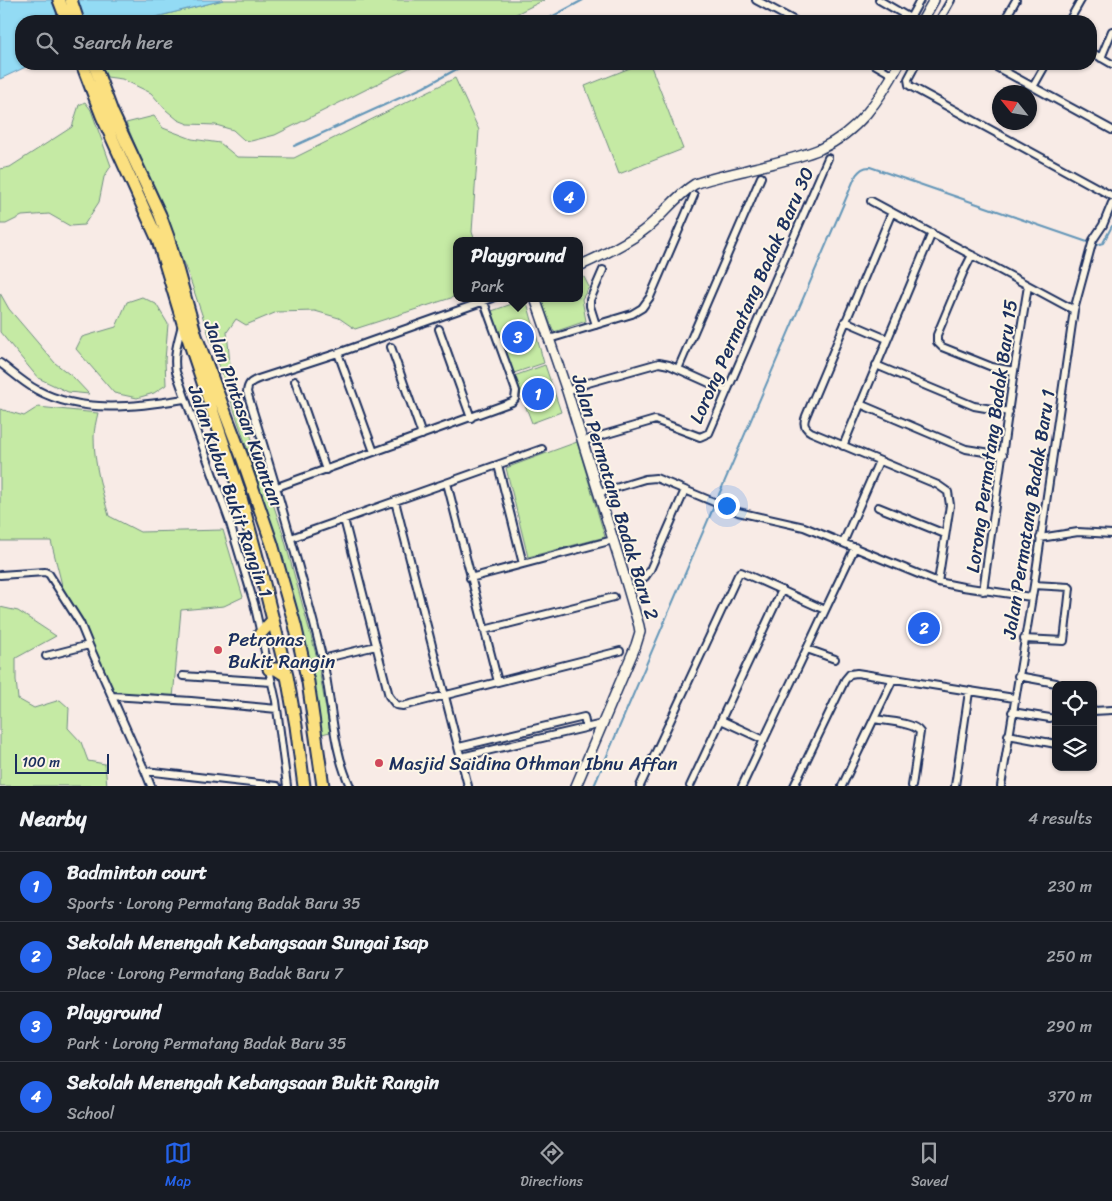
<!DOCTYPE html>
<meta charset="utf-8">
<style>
body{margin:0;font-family:Sriracha,sans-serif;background:#242831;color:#f1f3f6}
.controls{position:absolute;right:15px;bottom:15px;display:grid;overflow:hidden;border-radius:10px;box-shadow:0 1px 4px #0004}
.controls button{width:45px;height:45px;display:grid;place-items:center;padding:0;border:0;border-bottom:1px solid #363941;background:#171b24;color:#f1f3f6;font:25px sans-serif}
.compass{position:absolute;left:992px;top:85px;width:45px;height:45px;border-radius:50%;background:#171b24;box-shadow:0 1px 4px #0004;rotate:300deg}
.scale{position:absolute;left:15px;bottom:12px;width:94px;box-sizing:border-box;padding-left:5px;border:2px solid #1b2f5e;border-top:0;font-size:14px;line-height:18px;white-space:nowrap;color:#1b2f5e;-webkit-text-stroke:4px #fcf5e5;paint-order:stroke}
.you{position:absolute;left:726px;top:505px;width:18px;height:18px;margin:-12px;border:4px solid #fff;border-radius:50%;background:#1a73e8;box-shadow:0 0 0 8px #1a73e833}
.badge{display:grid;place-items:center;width:32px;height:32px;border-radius:50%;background:#2563eb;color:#fff;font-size:16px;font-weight:700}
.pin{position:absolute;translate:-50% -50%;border:2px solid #fff;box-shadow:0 1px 5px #0006}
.popup{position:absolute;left:453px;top:237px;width:130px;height:65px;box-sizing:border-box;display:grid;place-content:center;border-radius:10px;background:#171b24;filter:drop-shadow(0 1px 4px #0005);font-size:16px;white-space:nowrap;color:#9ea1a6}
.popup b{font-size:19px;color:#f1f3f6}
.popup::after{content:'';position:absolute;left:50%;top:100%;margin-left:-10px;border:10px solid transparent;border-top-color:#171b24}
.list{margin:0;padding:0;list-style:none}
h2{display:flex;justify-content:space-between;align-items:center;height:65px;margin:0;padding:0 20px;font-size:21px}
h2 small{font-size:16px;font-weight:400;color:#9ea1a6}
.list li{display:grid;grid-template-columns:32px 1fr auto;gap:15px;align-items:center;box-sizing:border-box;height:70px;padding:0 20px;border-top:1px solid #363941}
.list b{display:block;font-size:19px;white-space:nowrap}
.list p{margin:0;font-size:16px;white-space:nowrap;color:#9ea1a6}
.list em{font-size:16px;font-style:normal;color:#9ea1a6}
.icon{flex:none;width:28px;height:28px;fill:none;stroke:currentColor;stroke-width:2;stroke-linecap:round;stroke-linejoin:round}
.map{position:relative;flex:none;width:1112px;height:786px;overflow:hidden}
.search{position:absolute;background:#171b24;box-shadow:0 1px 4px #0004;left:15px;right:15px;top:15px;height:55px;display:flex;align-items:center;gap:12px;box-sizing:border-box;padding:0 18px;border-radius:20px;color:#9ea1a6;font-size:19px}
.sheet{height:345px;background:#171b24}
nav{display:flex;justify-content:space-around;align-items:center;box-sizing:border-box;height:70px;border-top:1px solid #363941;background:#171b24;font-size:14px;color:#9ea1a6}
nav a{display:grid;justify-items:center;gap:2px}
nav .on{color:#2563eb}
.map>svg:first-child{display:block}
.green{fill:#c5eaa4;stroke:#708c81}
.water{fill:#93dbf4;stroke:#6396b8}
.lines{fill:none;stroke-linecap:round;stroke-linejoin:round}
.stream{stroke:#6396b8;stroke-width:2}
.street-casing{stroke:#1b2f5e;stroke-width:10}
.secondary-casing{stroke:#1b2f5e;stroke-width:12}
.highway-casing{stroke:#1b2f5e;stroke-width:15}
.street{stroke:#fcf5e5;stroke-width:6}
.secondary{stroke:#fcf5e5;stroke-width:9}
.highway{stroke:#fbe080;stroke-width:11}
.poi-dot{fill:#d1495b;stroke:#fcf5e5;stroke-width:2}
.labels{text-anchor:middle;stroke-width:4;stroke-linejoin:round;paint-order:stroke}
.street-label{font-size:19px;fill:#1b2f5e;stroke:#fcf5e5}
.poi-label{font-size:19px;fill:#1b2f5e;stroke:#fcf5e5;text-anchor:start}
</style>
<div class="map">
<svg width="1112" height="786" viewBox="0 0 1112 786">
<rect width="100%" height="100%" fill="#f8ebe6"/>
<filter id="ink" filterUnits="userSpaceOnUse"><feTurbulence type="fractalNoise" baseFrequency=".02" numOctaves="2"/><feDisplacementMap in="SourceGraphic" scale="10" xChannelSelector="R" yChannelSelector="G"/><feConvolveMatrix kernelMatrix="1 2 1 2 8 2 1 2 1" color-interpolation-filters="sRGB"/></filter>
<g filter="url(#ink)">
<path class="green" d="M 223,0 L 544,0 L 502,21 L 140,21 Z
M 101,64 L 417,64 L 275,135 L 251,141 L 244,140 L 233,130 L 216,125 L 188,124 L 178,120 L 166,110 L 151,93 L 122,79 L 107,77 Z
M 640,64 L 650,64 L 683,149 L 619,174 L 585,86 Z
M 455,78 L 479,130 L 472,232 L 475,241 L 457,241 L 457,296 L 355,329 L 339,318 L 315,311 L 277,312 L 246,325 L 236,319 L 227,332 L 231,375 L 283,534 L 317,658 L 330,732 L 322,734 L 315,687 L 284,565 L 250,457 L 190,279 L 126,123 L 154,116 L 163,128 L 192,139 L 220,143 L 237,157 L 294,158 Z
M 85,102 L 91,110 L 111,166 L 104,177 L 99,202 L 84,225 L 70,226 L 49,214 L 22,216 L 6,224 L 0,224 L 0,169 L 10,167 L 72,127 L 79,105 Z
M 584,277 L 589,287 L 582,299 L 586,321 L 554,332 L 540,298 L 579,298 L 579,279 Z
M 0,293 L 9,309 L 55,363 L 73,377 L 89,394 L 68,392 L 38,378 L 0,332 Z
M 142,297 L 156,304 L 168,324 L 165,360 L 166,385 L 154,393 L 137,398 L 114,393 L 76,349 L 82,337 L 116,327 L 127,302 Z
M 526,299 L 544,363 L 514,373 L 489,312 Z
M 545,365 L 561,412 L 532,423 L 514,376 Z
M 38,407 L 98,413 C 96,421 94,430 94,437 C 94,464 102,491 109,516 L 140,532 L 223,530 L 243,597 L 224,606 L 181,610 L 173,698 L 113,692 L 84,632 L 66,601 L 51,541 L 0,541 L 0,409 L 24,416 Z
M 577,442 L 605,537 L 528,557 L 506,468 Z
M 0,607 L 18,611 L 56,636 L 16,658 L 16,680 L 18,699 L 34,708 L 60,700 L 69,708 L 68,728 L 81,742 L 88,761 L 105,764 L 107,786 L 0,786 Z"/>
<path class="water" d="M 0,0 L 223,0 L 140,21 L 21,21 L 21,64 L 32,64 L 0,79 Z"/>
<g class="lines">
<path class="stream" d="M 544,21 L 583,0
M 294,146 L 424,87 L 466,64
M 594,786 L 856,175 C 860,170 863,167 870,167 L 1096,245 L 1103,243 L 1112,226"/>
<g class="street-casing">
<path id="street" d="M 756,0 L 795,21
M 879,0 L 910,18
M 909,20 L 920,0
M 939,21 L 951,0
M 1004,21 L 1016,0
M 1069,21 L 1081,0
M 1091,52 L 1112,64
M 1101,58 L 1112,31
M 874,64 L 893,75
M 916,64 L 908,79 L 909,85 L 912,87 L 1112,196
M 991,64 L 1112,130
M 1033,87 L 1046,64
M 871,201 L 1074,310
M 892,212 L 806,416 C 803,423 804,428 811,432 L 938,485 L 948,492 L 950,505 L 938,582
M 972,255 L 963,273 L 937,335 L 937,342 L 942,347 L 992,367 L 1014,371
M 845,321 L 887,339
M 182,325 C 178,341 173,355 176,372 L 229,520 L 254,603 L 276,701 L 287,786
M 596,325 L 590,306 L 590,300 L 603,270
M 439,329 L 471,418
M 549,339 L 632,314 L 642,308 L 650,297 L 694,195
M 391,347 L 422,435
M 338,353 L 374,452
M 0,363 C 12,372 24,383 37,390 C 81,414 137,407 184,399
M 876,365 L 974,406 L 1009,412
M 678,369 L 761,177
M 295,381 L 326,470
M 567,391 L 588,383 L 659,363 L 669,365 L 727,391
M 860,404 L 966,449 L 1003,455
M 583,441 L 655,420 L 700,437 L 709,433 L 828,158
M 843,446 L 932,233
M 498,465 L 523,564
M 447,483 L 498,682
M 277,487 L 512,402 L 515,399 L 516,391 L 484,302
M 599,493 L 645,479 L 656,478 L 738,512 L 804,527 L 938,582 L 963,587 L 1031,597
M 395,501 L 468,786
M 878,507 L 945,534
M 344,519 L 389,696 L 396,705 L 403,706 L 620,651
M 291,538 L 542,449
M 1040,538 L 1078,532 L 1112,534
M 843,543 L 879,461
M 0,575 L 45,572 L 49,574 L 80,623 L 89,645
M 470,578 L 613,540
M 640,579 L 645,577 L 650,570 L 685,490
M 983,591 L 1014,371 L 1028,286
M 484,630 L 614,597
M 1024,639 L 1064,641 L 1070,588 L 1069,587 L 1034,585
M 807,649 L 835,659
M 46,656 L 89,645 L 145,771 L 151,786
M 322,659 L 376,646
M 183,676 L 272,682
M 1018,676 L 1056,683
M 112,696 L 191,701 L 277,709
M 1093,711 L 1112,710
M 1012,712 L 1050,718
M 874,719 C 885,721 914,722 920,732 L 912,786
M 721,720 L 764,740
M 1008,735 L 1056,744
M 459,747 L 584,717 L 586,727
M 461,757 L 602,724
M 145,771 L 277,786
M 350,786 C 332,747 332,702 323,660 C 301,570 275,481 247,392 C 248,384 250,382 258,379 L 338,353 L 493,298
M 640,786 L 738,575 L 741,572 L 825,610
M 690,786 L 782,590
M 742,786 L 855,547
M 794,786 L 845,680 L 850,674 L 857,673 L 1014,698
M 842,786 L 893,679
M 955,786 L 969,692
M 1001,786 L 1034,585 L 1074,310 L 1093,240 L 1103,225 L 1112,203"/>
</g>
<g class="secondary-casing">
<path id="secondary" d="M 922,21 L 934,0
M 579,266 C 601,256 624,245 643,231 C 662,217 675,196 695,184 C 710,178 727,175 743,171 C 768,164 796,159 820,149 C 858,132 880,99 899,64
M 535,298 L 567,391 L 624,575 L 639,626 L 640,632 L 636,645 L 576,786"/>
</g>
<g class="highway-casing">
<path id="highway" d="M 59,0 L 67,21
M 71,0 L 78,21
M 82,64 L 102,116 L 158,240 L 183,323 L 238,487 L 261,572 L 287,676 L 296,726 L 304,786
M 94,64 L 112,112 L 160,215 L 168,237 L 196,336 L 242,457 L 272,544 L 295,625 L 308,682 L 323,786
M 260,634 L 273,620
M 269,669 L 276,669 L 287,676"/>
</g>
<use href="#street" class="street"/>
<use href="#secondary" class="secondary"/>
<use href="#highway" class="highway"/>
</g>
</g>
<g class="poi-dot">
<circle cx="218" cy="650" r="5"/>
<circle cx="379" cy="763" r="5"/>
</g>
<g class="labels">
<g class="street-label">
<text transform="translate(751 295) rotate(-66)" y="7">Lorong Permatang Badak Baru 30</text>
<text transform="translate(244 413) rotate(70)" y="7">Jalan Pintasan Kuantan</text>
<text transform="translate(991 436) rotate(-82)" y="7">Lorong Permatang Badak Baru 15</text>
<text transform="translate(231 491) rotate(71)" y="7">Jalan Kubur Bukit Rangin 1</text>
<text transform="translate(616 497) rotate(73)" y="7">Jalan Permatang Badak Baru 2</text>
<text transform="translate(1028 514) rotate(-81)" y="7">Jalan Permatang Badak Baru 1</text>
</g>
<g class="poi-label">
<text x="228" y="646">Petronas<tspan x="228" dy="22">Bukit Rangin</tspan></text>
<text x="389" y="770">Masjid Saidina Othman Ibnu Affan</text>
</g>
</g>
</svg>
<div class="controls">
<button><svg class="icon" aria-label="locate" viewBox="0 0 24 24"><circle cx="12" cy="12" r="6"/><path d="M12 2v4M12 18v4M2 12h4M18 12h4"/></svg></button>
<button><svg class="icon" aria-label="layers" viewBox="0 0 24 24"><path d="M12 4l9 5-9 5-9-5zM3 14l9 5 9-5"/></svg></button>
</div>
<svg class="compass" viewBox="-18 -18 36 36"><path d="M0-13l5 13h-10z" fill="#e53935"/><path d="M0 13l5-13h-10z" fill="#9ea1a6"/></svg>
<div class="scale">100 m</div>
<div class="you"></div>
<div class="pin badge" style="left:538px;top:394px">1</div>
<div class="pin badge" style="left:924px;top:628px">2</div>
<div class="pin badge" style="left:518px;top:337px">3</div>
<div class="popup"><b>Playground</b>Park</div>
<div class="pin badge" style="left:569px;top:197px">4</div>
<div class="search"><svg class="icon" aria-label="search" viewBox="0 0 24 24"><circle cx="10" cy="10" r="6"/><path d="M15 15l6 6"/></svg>Search here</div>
</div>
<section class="sheet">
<h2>Nearby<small>4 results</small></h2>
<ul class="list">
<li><span class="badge">1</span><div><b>Badminton court</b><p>Sports · Lorong Permatang Badak Baru 35</p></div><em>230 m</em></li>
<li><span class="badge">2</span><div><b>Sekolah Menengah Kebangsaan Sungai Isap</b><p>Place · Lorong Permatang Badak Baru 7</p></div><em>250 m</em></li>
<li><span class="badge">3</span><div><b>Playground</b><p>Park · Lorong Permatang Badak Baru 35</p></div><em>290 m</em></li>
<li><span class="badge">4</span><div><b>Sekolah Menengah Kebangsaan Bukit Rangin</b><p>School</p></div><em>370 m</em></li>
</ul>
</section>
<nav>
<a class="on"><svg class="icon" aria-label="map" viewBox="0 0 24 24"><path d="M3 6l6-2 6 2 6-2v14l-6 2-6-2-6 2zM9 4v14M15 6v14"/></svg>Map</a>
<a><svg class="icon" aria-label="directions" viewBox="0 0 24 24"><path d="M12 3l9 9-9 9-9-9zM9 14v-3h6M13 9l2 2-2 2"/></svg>Directions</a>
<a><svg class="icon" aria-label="saved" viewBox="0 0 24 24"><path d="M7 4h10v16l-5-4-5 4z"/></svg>Saved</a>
</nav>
